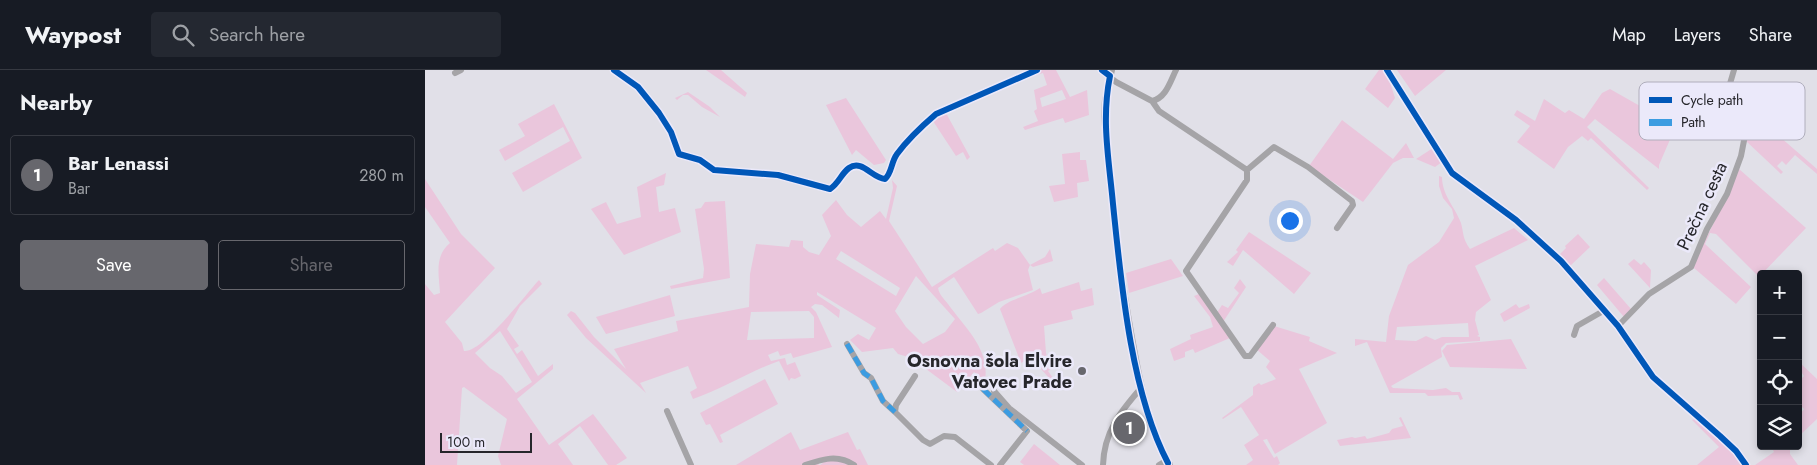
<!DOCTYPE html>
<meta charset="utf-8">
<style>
body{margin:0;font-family:Jost,sans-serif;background:#242831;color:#f1f3f6}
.controls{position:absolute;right:15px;bottom:15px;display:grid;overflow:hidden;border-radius:5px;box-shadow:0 2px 8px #0003}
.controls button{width:45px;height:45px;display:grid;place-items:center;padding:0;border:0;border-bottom:1px solid #363941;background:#171b24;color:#f1f3f6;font:25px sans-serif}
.scale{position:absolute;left:15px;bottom:12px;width:92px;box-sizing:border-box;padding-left:5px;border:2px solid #26262b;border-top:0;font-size:14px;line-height:18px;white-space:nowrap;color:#26262b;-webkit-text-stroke:4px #ebe9fa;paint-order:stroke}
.you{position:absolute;left:864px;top:150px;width:18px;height:18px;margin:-12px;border:4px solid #fff;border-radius:50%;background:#1a73e8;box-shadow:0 0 0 8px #1a73e833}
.badge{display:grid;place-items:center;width:32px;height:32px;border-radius:50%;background:#67676d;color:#fff;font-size:16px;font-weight:700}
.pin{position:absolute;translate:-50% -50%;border:2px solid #fff;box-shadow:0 1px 5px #0006}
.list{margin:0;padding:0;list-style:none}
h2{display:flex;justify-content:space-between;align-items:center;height:65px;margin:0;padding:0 20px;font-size:21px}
h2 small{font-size:16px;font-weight:400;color:#9ea1a6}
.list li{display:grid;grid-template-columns:32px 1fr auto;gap:15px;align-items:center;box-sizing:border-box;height:80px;margin:0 10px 10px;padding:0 10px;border:1px solid #363941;border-radius:5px}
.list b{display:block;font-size:19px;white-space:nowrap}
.list p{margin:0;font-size:16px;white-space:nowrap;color:#9ea1a6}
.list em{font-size:16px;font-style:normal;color:#9ea1a6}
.actions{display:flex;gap:10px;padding:15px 20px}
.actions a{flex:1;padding:11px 0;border:1px solid #67676d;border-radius:5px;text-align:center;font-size:18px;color:#67676d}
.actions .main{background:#67676d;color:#fff}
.icon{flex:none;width:28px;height:28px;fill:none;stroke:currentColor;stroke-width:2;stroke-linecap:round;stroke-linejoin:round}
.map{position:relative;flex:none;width:1392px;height:395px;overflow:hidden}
header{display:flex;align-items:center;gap:30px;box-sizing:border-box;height:70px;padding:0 25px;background:#171b24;border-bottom:1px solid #363941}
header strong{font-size:24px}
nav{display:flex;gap:28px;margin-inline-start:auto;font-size:18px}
.search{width:350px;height:45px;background:#242831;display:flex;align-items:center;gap:12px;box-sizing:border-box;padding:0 18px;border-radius:5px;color:#9ea1a6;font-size:19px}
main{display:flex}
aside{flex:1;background:#171b24}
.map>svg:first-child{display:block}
.green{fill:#eac6dc;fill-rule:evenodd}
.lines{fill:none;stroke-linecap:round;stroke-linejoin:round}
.minor{stroke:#a5a4a7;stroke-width:6}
.quiet{stroke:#3c9ce1;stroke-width:5;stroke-dasharray:10 5;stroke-linecap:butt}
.cycleway-casing{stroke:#ebe9fa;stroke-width:9}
.cycleway{stroke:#0057b8;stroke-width:6}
.poi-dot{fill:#67676d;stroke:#ebe9fa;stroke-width:2}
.labels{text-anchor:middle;stroke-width:5;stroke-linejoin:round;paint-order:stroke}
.street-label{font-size:18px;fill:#26262b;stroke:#ebe9fa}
.poi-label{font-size:18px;font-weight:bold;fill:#26262b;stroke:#ebe9fa;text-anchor:end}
.key{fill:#ebe9fa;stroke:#b0aebc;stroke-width:1}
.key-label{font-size:14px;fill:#26262b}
</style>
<header>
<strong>Waypost</strong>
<div class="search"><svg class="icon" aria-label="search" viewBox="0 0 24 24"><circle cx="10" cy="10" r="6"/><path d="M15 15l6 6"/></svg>Search here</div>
<nav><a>Map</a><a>Layers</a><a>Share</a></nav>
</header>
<main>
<aside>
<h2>Nearby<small></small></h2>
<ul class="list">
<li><span class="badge">1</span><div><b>Bar Lenassi</b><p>Bar</p></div><em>280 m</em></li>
</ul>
<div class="actions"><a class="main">Save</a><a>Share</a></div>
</aside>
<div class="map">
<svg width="1392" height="395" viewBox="0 0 1392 395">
<rect width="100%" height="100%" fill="#e1e0e8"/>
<path class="green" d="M 281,0 L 296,0 L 322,23 L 320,27 Z
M 613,0 L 631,0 L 645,27 L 662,20 L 664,45 L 640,53 L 638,48 L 600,60 L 598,57 L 613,51 L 609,41 L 612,39 L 609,20 L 622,15 L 618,3 L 606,7 L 605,3 ZM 637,20 L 641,29 L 617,37 L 615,28 Z
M 954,0 L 961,0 L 970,28 L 963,38 L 940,19 Z
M 972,0 L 1021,0 L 990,26 Z
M 1185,19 L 1215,36 L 1221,26 L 1256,44 L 1234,95 L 1234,99 L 1170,49 L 1162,57 L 1224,118 L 1222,120 L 1166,68 L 1163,71 L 1157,66 L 1143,77 L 1129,99 L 1092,72 L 1105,56 L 1089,45 L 1092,40 L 1110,51 L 1119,29 L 1140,43 L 1144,40 L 1159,49 L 1177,23 Z
M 263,22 L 285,37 L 295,47 L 277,37 L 263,25 L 258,25 L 252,30 L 250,28 Z
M 421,28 L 461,90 L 459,93 L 449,95 L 431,80 L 427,85 L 401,35 Z
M 129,34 L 157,88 L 98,122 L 87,103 L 145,71 L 138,57 L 80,91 L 74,80 L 100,66 L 93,54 Z
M 1326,41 L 1347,42 L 1340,54 L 1392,99 L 1392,104 L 1370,85 L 1361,95 L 1357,91 L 1352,96 L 1358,102 L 1356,104 L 1321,71 Z
M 521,43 L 545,87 L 542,90 L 538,82 L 531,86 L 508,51 Z
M 917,50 L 968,89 L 981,73 L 989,88 L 978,88 L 968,93 L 938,132 L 884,96 Z
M 1008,78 L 1017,92 L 1010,97 L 991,89 Z
M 655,82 L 655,90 L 661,90 L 664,111 L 652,113 L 653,127 L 629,132 L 624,116 L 640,114 L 637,84 Z
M 1314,99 L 1381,158 L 1334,207 L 1291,164 L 1285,163 L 1280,174 L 1326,217 L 1311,234 L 1269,198 L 1266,200 C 1281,166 1300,134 1314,99 Z
M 241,103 L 239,115 L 231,117 L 234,142 L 250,138 L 256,162 L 199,185 L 166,139 L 181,132 L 192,154 L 216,147 L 212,117 Z
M 1014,106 L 1017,107 C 1017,125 1030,137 1036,153 C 1039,164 1037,167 1045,179 L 1089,158 L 1103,170 L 1050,196 L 1066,230 L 1051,242 L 1050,250 L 1054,265 L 1052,266 L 1055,267 L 1055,271 L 1021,273 L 1016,278 L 1017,287 L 966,316 L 968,318 L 1008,320 L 1021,318 L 1027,322 L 1035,322 L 1038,329 L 1035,330 L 1033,325 L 1003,326 L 1000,323 L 965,323 L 942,272 L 930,276 L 930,269 L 961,272 L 964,246 L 983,195 L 1014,172 L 1029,148 L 1027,139 L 1018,128 L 1014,116 ZM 1043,253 L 1044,267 L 1017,267 L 1010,270 L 1001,266 L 991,271 L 970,270 L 972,257 Z
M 0,109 L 36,164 L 70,198 L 20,252 L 37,273 L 39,281 C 57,283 100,225 114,210 L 117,214 L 95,236 L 82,259 L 94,276 L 89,279 L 92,284 L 97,280 L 113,306 L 128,294 L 128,299 L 92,329 L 124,375 L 168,344 L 202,388 L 191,395 L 183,395 L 155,356 L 133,374 L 148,395 L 76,395 L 73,386 L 82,349 L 39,317 L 37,318 L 32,395 L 0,395 L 0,214 L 9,225 L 15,223 C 14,205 9,186 25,173 L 0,137 ZM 75,261 L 107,312 L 91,323 L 77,306 L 65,298 L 50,283 Z
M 467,110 L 472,116 L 464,151 L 507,217 L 568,178 L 570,181 L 582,173 L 593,178 L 605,195 L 620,187 L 625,179 L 628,191 L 608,197 L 605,195 L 603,200 L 608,220 L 574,232 L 556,243 L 553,244 L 529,207 L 513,218 C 514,224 519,229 523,234 C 541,259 565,279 560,311 L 549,302 L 532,322 L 497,296 L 497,291 L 473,284 L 468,278 L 437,282 L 425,270 L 433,264 L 444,270 L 451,258 L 392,222 L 392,225 L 415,240 L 414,248 L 397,235 L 390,234 L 386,237 L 391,242 L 407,277 L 368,288 L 366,283 L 355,286 L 353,281 L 343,285 L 346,291 L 360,288 L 362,295 L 370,292 L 376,306 L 370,309 L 366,308 L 364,311 L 354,291 C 325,301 298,319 268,329 L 265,322 L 272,318 L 263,296 L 215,313 L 221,323 L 161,268 L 142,245 L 146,241 L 150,243 L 169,267 L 201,299 L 189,279 L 253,261 L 251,251 L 324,237 L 325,204 L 331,174 L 364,177 L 366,170 L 378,171 L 378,177 L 384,182 L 394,185 L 406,166 L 397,145 L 411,130 L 422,145 L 436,157 L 455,141 L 461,149 L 468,118 ZM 416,181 L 475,218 L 471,226 L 411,189 ZM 491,206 L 530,249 L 520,262 L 498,274 L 481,257 L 470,241 ZM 384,241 L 389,247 L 389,268 L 322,270 L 326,242 Z
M 300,131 L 305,208 L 246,219 L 245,216 L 278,208 L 279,199 L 270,139 L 276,138 L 280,132 Z
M 824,162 L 886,203 L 869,224 L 818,180 L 808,196 L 802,192 L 813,182 L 811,180 Z
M 1153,164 L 1165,177 L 1145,196 L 1134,185 L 1141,178 L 1140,176 Z
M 746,189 L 758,206 L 704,223 L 701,203 Z
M 1209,189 L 1216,195 L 1219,192 L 1226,200 L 1225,218 L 1203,194 Z
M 1179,208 L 1206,239 L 1199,247 L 1172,215 Z
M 815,209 L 821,217 L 798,252 L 791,244 L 797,235 L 803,238 L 814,223 L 809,218 Z
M 654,212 L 656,221 L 667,218 L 669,235 L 646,241 L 648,249 L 619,256 L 621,283 L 626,299 L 623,301 L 628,308 L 625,309 L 616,299 L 612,288 L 607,287 L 596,293 L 575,239 C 581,230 604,226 615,218 L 617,224 Z
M 774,224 L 805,268 L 770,283 L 768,279 L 760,282 L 760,287 L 749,291 L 745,279 L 766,269 L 765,265 L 788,257 L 785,247 L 769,226 Z
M 245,225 L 250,246 L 181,264 L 171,247 Z
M 1091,234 L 1094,238 L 1104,234 L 1105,238 L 1079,252 L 1075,244 Z
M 849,256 L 885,267 L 884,271 L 912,283 L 874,299 L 902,353 L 850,384 L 842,369 L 838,370 L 849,388 L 852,386 L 855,393 L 853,395 L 821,395 L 828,390 L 819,375 L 834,365 L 816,337 L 798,349 L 797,348 L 828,325 L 828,317 L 834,313 L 836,315 L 851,309 L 841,297 L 845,291 L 831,279 Z
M 1086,269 L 1102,299 L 1025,297 L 1017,281 L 1022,275 Z
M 1373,291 L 1392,309 L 1392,349 L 1373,367 L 1373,358 L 1377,353 L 1376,350 L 1373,352 L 1373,347 L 1379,339 L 1373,333 L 1373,312 L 1379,306 L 1373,297 Z
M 340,309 L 353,334 L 295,365 L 298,372 L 295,373 L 285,354 L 281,355 L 275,343 Z
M 976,347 L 986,368 L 915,376 L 912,370 L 927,367 L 930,368 L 940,366 L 942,369 L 964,363 L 967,359 L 978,356 L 974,348 Z
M 1272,348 L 1309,383 L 1317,395 L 1272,395 L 1294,377 L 1267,350 Z
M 366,362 L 375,380 L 423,362 L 432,380 L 435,379 L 443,395 L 395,395 L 399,392 L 392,391 L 394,395 L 311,395 Z
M 609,374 L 635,395 L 599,395 L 595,392 Z
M 1346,376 L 1365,376 L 1365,384 L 1373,395 L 1330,395 L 1349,382 Z"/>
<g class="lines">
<path class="minor" d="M 189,0 L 213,17 L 234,43 L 246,62 L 254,84 L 275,90 L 289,100 L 353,105 L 405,119 C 414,113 416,104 424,98 C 437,89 447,108 460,109 C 467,103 466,92 472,84 C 483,69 497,56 511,44 L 612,0
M 677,0 L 691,12 L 727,31 C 741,28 745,12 751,0
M 687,0 L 680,30 L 679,47 C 686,119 693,191 706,262 C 714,307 722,352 743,393
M 962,0 L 1027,103 L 1091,150 L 1136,191 L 1193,256 L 1228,307 L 1295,366 L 1311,381 L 1321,395
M 30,3 L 36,0
M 727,31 L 734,41 L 822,100
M 848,255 L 825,286 L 820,286 L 761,201 L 822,110 L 822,100 L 849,77 L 883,97 L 927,131 L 928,135 L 912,158
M 1193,256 L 1224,224 L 1266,197 L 1282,159 L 1302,124 L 1316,86 L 1323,50 L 1322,41 L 1307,24 L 1304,17 L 1309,0
M 1149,265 L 1152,256 L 1180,240
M 422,274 L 439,303 L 446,308 L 458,331 L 470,342
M 490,306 L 471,335 L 470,342 L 498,370 L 505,374 L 519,366 L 530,367 L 566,395
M 558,319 L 602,361 L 575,395
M 569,321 L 584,338 L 657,395
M 242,341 L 266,395
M 380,395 C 398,389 413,384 429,395
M 678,395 C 679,362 695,342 716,318
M 734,395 L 739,392 L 745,394"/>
<path class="quiet" d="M 422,274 L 439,303 L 446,308 L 458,331 L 470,342
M 558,319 L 602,361"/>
<g class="cycleway-casing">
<path id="cycleway" d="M 189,0 L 213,17 L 234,43 L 246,62 L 254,84 L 275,90 L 289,100 L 353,105 L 405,119 C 414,113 416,104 424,98 C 437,89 447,108 460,109 C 467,103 466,92 472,84 C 483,69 497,56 511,44 L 612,0
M 677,0 L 685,6 C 676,50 684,90 688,134 C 696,212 706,323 743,393
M 962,0 L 1027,103 L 1091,150 L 1136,191 L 1193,256 L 1228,307 L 1295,366 L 1311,381 L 1321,395"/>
</g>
<use href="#cycleway" class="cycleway"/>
</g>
<circle class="poi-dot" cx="657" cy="301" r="5"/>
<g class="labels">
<g class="street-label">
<text transform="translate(1277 136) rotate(-65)" y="6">Prečna cesta</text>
</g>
<g class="poi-label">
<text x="647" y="297">Osnovna šola Elvire<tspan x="647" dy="21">Vatovec Prade</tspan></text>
</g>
</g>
<rect x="1214" y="12" width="166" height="58" rx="8" class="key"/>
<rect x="1224" y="27" width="23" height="6" fill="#0057b8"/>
<rect x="1224" y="49" width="23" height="7" fill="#3c9ce1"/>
<g class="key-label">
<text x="1256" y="35">Cycle path</text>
<text x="1256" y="57">Path</text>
</g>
</svg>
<div class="controls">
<button>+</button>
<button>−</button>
<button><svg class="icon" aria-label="locate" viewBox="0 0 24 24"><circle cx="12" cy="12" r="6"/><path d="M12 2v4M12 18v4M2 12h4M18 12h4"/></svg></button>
<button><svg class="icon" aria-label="layers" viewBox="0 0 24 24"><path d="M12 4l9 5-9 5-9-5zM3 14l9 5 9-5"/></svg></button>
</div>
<div class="scale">100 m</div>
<div class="you"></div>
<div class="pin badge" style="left:704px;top:358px">1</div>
</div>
</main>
